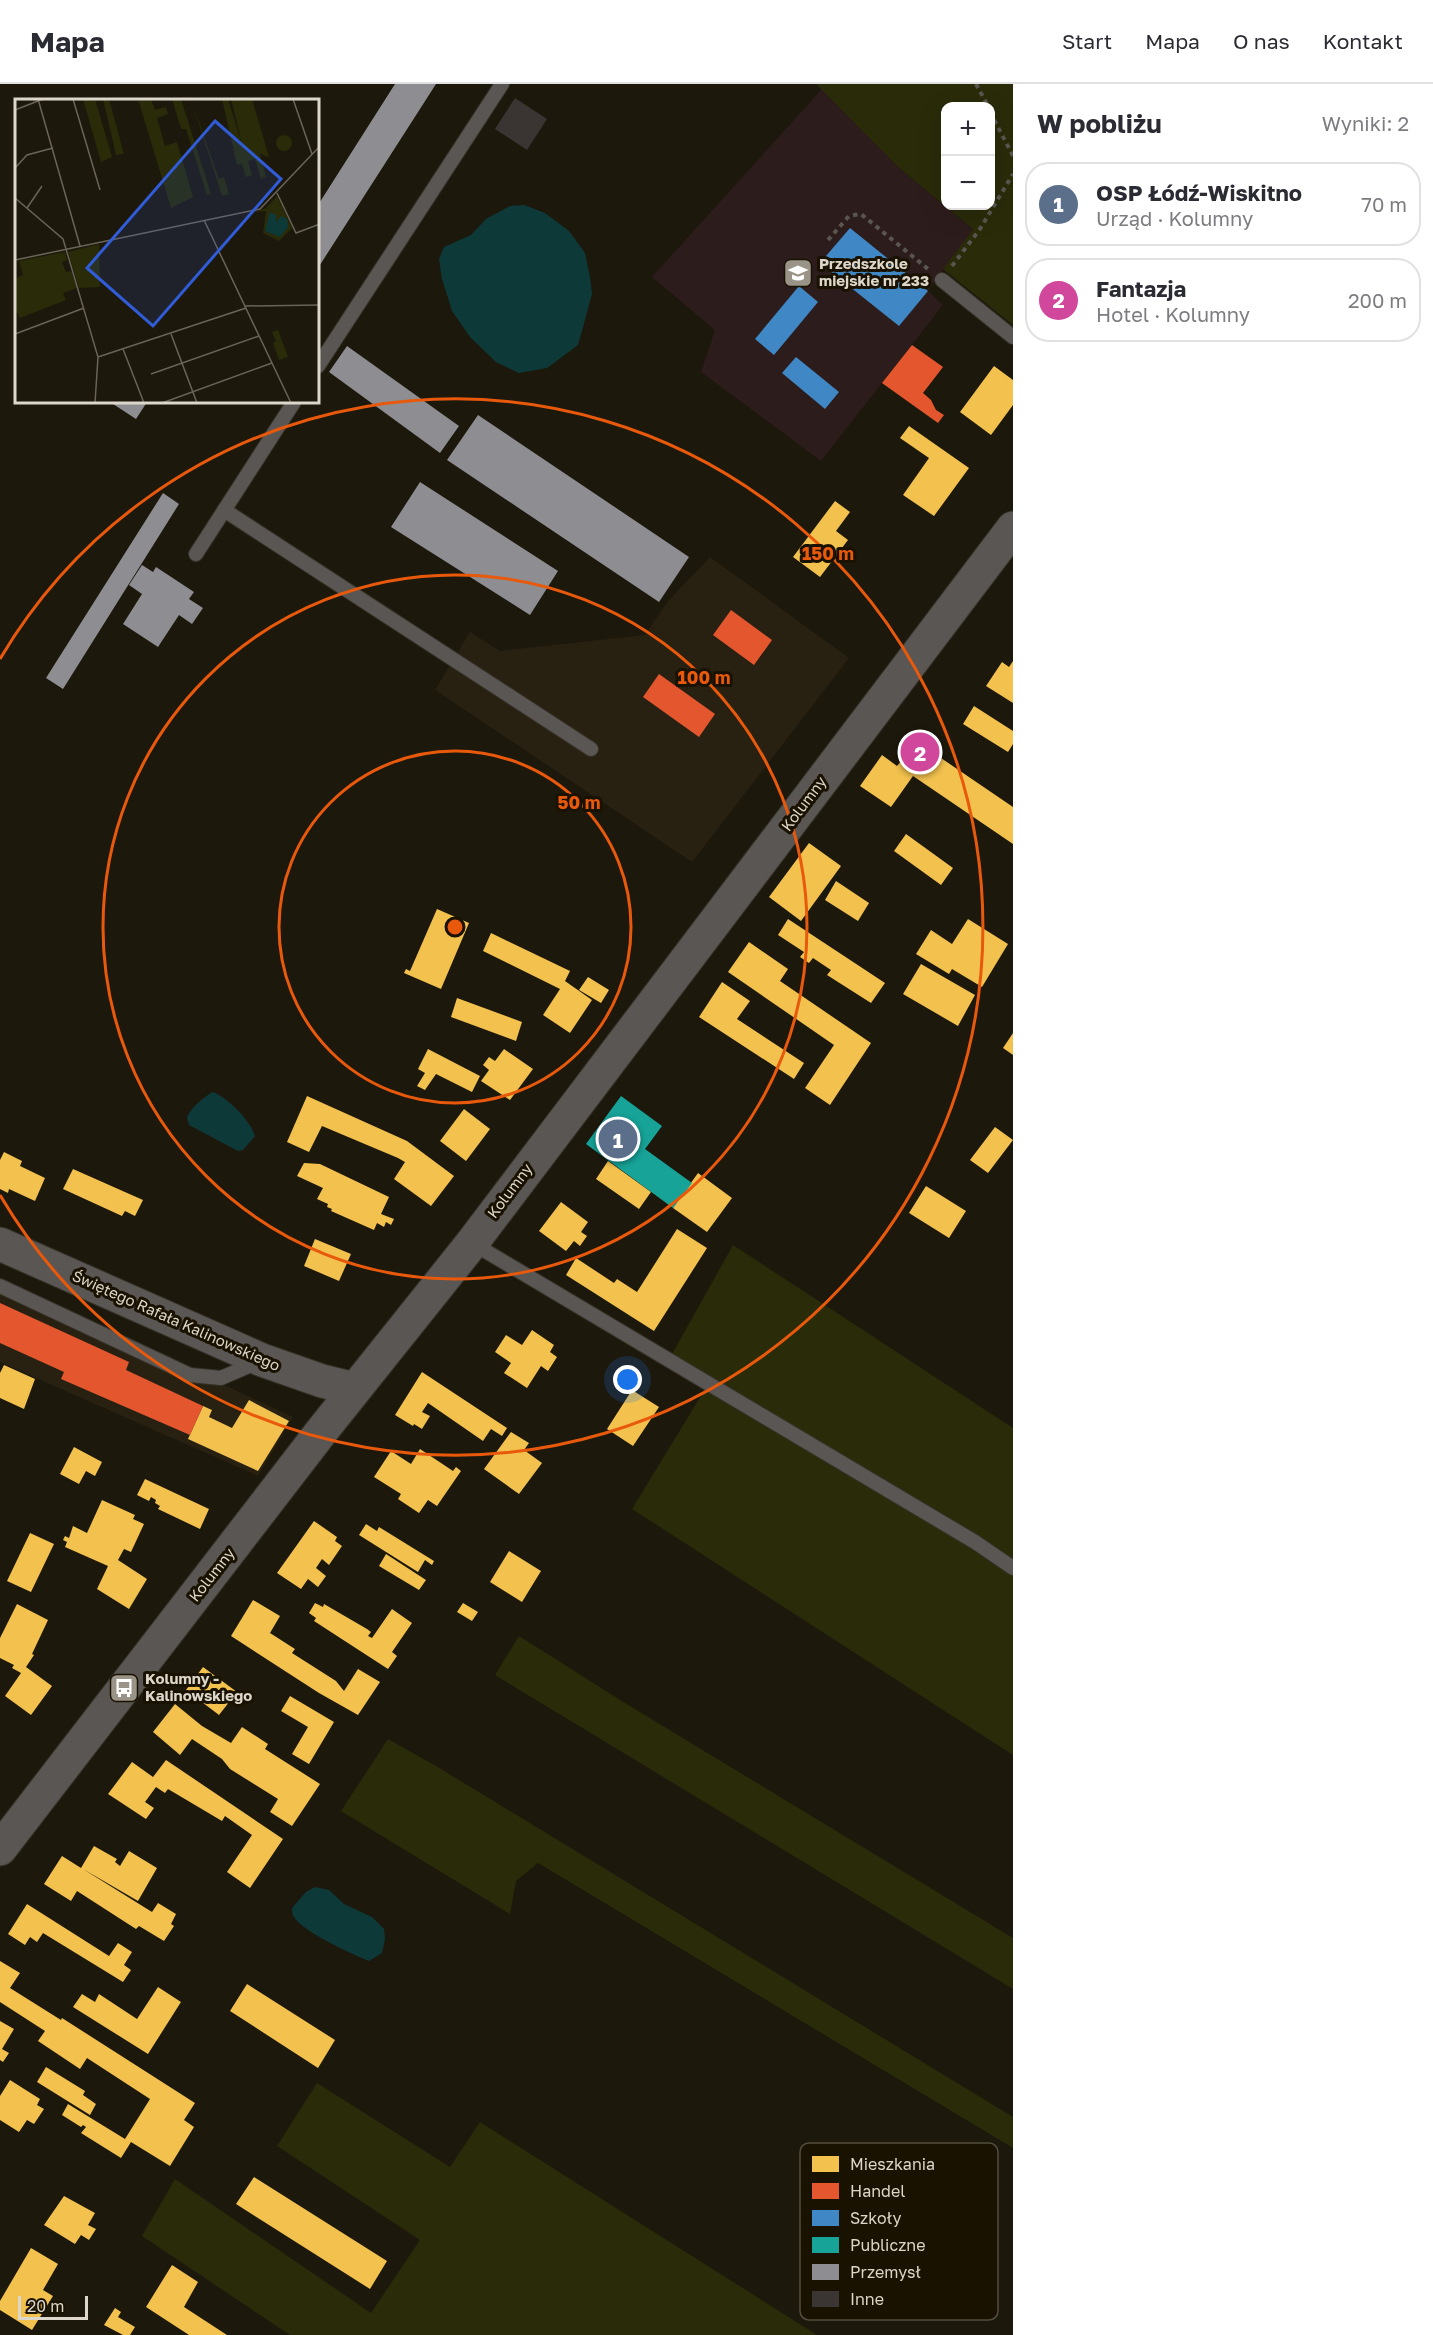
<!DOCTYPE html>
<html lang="pl">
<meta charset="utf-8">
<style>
body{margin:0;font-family:"Golos Text",sans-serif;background:#f2f2f3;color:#2b2b33}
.controls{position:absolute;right:18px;top:18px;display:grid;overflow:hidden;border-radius:12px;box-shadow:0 6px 24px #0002}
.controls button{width:54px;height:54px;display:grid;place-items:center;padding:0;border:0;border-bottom:2px solid #e1e1e2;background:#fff;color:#2b2b33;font:30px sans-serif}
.scale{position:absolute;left:18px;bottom:15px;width:70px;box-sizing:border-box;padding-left:6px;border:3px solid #ddd7cb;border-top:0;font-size:16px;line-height:21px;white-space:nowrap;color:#ddd7cb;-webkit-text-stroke:4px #1a1201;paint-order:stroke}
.you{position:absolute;left:628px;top:1296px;width:21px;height:21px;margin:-15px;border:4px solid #fff;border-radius:50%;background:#1a73e8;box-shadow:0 0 0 9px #1a73e833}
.badge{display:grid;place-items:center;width:39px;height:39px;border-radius:50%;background:#9a9488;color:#fff;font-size:20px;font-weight:700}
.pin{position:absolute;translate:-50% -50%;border:3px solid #fff;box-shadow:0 2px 6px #0006}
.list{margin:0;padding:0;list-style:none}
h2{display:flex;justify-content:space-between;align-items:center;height:78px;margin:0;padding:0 24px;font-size:26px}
h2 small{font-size:20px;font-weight:400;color:#7c7c81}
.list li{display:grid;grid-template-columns:39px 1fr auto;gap:18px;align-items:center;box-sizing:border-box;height:84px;margin:0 12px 12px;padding:0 12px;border:2px solid #e1e1e2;border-radius:24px}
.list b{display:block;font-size:22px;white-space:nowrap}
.list p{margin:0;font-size:20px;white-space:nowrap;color:#7c7c81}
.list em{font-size:20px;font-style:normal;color:#7c7c81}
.map{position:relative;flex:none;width:1013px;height:2251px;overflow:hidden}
header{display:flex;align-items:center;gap:36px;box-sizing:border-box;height:84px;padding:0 30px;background:#fff;border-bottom:2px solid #e1e1e2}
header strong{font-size:28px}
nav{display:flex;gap:33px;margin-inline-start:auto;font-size:21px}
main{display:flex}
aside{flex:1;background:#fff}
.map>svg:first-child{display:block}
.commercial{fill:#282111}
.education{fill:#2d1c1c}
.green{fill:#292b09;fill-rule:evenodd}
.water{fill:#0e3939}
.homes{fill:#f2c14e}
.shops{fill:#e4572e}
.schools{fill:#3f88c5}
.public{fill:#17a398}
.industry{fill:#8d8d92}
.building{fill:#3a3432}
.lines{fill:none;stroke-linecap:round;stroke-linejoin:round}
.service-casing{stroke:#363228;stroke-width:16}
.tertiary-casing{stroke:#363228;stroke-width:35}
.path{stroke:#59554f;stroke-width:4;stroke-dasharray:4.5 4.5;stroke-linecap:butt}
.service{stroke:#5a5653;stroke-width:14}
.tertiary{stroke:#5a5653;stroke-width:33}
.ring{fill:none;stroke:#e8590c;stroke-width:3}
.labels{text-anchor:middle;stroke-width:6;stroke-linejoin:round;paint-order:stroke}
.poi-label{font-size:15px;font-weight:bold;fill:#ddd7cb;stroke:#1a1201;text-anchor:start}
.street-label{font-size:15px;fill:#ddd7cb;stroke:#1a1201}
.inset-road{fill:none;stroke:#6a6458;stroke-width:1.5}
.view{fill:#305cd7;fill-opacity:0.15;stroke:#305cd7;stroke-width:3}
.inset-edge{fill:none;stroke:#ddd7cb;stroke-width:3}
.key{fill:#1a1201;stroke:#544d3e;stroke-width:1.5}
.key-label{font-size:16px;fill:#ddd7cb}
.centre{fill:#e8590c;stroke:#1a1201;stroke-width:3}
.ring-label{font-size:18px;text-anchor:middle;font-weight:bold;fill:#e8590c;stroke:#1a1201;stroke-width:6;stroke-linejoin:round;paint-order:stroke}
</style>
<header>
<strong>Mapa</strong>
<nav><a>Start</a><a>Mapa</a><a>O nas</a><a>Kontakt</a></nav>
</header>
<main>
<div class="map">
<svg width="1013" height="2251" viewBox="0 0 1013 2251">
<rect width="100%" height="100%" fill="#1d180c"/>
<path class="commercial" d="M 710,473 L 849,574 L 692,778 L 435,606 L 470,548 L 500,567 L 645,551 L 668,517 Z
M 0,1197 L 293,1333 L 258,1392 L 0,1278 Z"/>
<path class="education" d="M 822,5 L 899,84 L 973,145 L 928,207 L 943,221 L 821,377 L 701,288 L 715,246 L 652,193 Z"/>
<path class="green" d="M 816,0 L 1013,0 L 1013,241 L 943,185 L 973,145 L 899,84 ZM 990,22 L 990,122 L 946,122 L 946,22 Z
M 733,1161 L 1013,1344 L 1013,1671 L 632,1425 L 710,1297 L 672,1270 Z
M 519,1552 L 625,1619 L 1013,1854 L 1013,1905 L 495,1591 Z
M 388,1655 L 436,1682 L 1013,2033 L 1013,2064 L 538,1779 L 516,1797 L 510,1830 L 341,1727 Z
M 317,1999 L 450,2083 L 480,2038 L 817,2251 L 290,2251 L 142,2152 L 175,2095 L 371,2229 L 420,2156 L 277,2062 Z"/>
<path class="water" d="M 524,121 L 545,129 L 569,147 L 585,169 L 590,193 L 592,210 L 578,261 L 547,284 L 519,289 L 496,278 L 470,253 L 452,227 L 442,195 L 439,175 L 444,163 L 471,151 L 486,135 L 510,122 Z
M 213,1008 C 227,1013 251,1037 255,1052 L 243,1066 L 238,1067 L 189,1041 L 187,1033 C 193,1022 202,1014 213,1008 Z
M 315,1803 L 329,1806 L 344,1820 L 372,1833 L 384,1845 L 385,1855 L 382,1869 L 369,1877 C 352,1870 303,1848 294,1833 C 292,1831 292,1827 292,1824 L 306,1808 Z"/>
<path class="homes" d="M 994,282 L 1013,296 L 1013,321 L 991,351 L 960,328 Z
M 909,342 L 969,384 L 934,432 L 903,411 L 929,374 L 900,354 Z
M 835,417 L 850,428 L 836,447 L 848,456 L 820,493 L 793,473 Z
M 1013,577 L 1013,619 L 986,602 L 1002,578 L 1009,583 Z
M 974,622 L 1013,647 L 1013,660 L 1008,668 L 963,640 Z
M 916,657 L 1013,723 L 1013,760 L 913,692 L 891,723 L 860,702 L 882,671 L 897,682 L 902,676 L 900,672 L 908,662 L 913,662 Z
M 906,750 L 953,784 L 941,801 L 894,767 Z
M 809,759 L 841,782 L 801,837 L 769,813 Z
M 836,797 L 869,819 L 858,837 L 825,816 Z
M 437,825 L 469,839 L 441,905 L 404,889 L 406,885 L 410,887 Z
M 788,835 L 885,899 L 871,919 L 827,891 L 831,886 L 813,874 L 809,879 L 800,873 L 804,868 L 778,851 Z
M 968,835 L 1008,860 L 982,903 L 952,885 L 949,890 L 916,870 L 931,846 L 952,860 Z
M 491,849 L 570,887 L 565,897 L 592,916 L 570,949 L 543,931 L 560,905 L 483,867 Z
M 749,858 L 788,885 L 780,897 L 871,959 L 830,1021 L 805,1004 L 834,961 L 728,888 Z
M 921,880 L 975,911 L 958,942 L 903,910 Z
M 588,893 L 609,906 L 601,919 L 579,906 Z
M 722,898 L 750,917 L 737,935 L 804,979 L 794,995 L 699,933 Z
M 457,914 L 522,938 L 516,957 L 451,933 Z
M 1013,949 L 1013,971 L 1003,964 Z
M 428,965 L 480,992 L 472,1008 L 436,990 L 425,1006 L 417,1002 L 425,989 L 418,985 Z
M 504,965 L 533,985 L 510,1016 L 481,997 L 489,986 L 483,981 L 489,973 L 495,977 Z
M 307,1012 L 407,1057 L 454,1092 L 431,1122 L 394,1095 L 405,1078 L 398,1074 L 322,1042 L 309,1068 L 287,1058 Z
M 464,1025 L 490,1045 L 466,1077 L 440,1057 Z
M 995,1043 L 1013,1056 L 988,1089 L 970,1076 Z
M 4,1068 L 22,1077 L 20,1082 L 45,1094 L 35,1117 L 9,1105 L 8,1109 L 0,1105 L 0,1076 Z
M 608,1077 L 651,1108 L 639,1125 L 596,1095 Z
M 304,1079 L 320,1080 L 389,1113 L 381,1130 L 394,1135 L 391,1141 L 386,1138 L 384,1143 L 377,1139 L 374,1146 L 331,1127 L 332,1125 L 327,1123 L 328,1120 L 317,1115 L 323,1104 L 297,1092 Z
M 73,1085 L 143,1116 L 135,1132 L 125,1127 L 122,1132 L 63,1105 Z
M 698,1089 L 732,1114 L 707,1148 L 673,1124 Z
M 926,1102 L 966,1127 L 949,1154 L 909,1129 Z
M 561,1118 L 588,1138 L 581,1148 L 587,1152 L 580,1162 L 574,1157 L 566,1167 L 539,1147 Z
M 677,1145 L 707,1164 L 654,1247 L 566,1191 L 576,1174 L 614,1199 L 617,1195 L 637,1208 Z
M 315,1155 L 351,1170 L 339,1197 L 304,1182 Z
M 532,1246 L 554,1261 L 550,1268 L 557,1273 L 548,1287 L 541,1282 L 527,1304 L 504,1289 L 511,1279 L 495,1268 L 506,1251 L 522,1261 Z
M 4,1281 L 35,1295 L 24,1325 L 0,1314 L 0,1289 Z
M 422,1288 L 507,1344 L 502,1352 L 491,1345 L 483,1357 L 428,1319 L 422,1328 L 430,1332 L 422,1345 L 414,1340 L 413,1342 L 395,1331 Z
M 632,1306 L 659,1323 L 633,1362 L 607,1345 Z
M 249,1316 L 289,1337 L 258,1387 L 188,1355 L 203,1322 L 212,1326 L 209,1333 L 232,1344 Z
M 511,1348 L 529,1359 L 524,1366 L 542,1379 L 519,1410 L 484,1385 Z
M 74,1363 L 102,1378 L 95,1392 L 86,1387 L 79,1400 L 60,1390 Z
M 420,1365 L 453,1387 L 456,1383 L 461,1387 L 437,1422 L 428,1416 L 419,1429 L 398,1415 L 401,1410 L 374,1393 L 391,1367 L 411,1380 Z
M 145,1395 L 209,1425 L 200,1445 L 158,1425 L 160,1422 L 155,1419 L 156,1416 L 151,1413 L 149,1417 L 137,1411 Z
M 102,1416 L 135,1431 L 133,1435 L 144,1440 L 131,1468 L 124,1465 L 118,1476 L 147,1495 L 129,1525 L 97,1505 L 108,1482 L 65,1463 L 67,1458 L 63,1456 L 65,1452 L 69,1454 L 73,1442 L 87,1449 Z
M 314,1437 L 337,1453 L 335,1457 L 342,1462 L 329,1481 L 322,1475 L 316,1484 L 326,1492 L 318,1503 L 308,1495 L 301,1505 L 277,1489 Z
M 366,1440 L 377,1447 L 379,1443 L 434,1477 L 432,1481 L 425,1476 L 418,1488 L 359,1451 Z
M 30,1449 L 54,1460 L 31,1508 L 7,1497 Z
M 509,1467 L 541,1487 L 522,1518 L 490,1498 Z
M 386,1470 L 426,1496 L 419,1506 L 379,1482 Z
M 253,1516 L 280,1532 L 270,1549 L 295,1565 L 292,1569 L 336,1597 L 344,1607 L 358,1585 L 380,1598 L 358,1631 L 319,1609 L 231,1552 Z
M 315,1519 L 323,1523 L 324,1520 L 367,1545 L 371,1548 L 368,1552 L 372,1554 L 392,1525 L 412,1539 L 392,1568 L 397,1572 L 388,1585 L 314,1537 L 316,1534 L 309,1529 Z
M 463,1519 L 478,1528 L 472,1537 L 457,1528 Z
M 17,1520 L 48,1536 L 32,1570 L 34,1571 L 26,1583 L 52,1602 L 31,1631 L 5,1612 L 21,1589 L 12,1584 L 14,1581 L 0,1574 L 0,1554 Z
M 203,1583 L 237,1608 L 219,1631 L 186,1606 Z
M 290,1612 L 334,1638 L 309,1680 L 292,1670 L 308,1643 L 281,1627 Z
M 175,1620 L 202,1642 L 231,1659 L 242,1643 L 268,1660 L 265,1665 L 320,1700 L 292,1742 L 270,1728 L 278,1715 L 230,1685 L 222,1675 L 192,1655 L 180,1671 L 153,1648 Z
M 166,1676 L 283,1755 L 250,1804 L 227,1788 L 252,1751 L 225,1732 L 222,1737 L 168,1705 L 165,1709 L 156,1703 L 145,1718 L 154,1724 L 146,1735 L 108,1710 L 132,1678 L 153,1693 Z
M 94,1762 L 117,1775 L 115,1778 L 120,1782 L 129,1767 L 157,1784 L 138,1817 L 83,1785 L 152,1828 L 158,1819 L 176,1830 L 171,1840 L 174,1842 L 164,1857 L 139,1842 L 136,1845 L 77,1807 L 71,1817 L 44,1800 L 62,1772 L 81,1784 Z
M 27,1820 L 109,1872 L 118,1859 L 132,1868 L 124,1881 L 131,1886 L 123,1898 L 43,1849 L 37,1858 L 30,1853 L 25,1861 L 8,1850 Z
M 0,1877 L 20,1889 L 10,1904 L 61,1936 L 62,1934 L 195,2019 L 184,2036 L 194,2043 L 170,2082 L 131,2058 L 121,2074 L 81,2049 L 86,2043 L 83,2041 L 81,2043 L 62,2031 L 68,2020 L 125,2055 L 150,2015 L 87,1974 L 80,1985 L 38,1957 L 45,1947 L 0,1918 Z
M 247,1900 L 335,1956 L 318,1984 L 230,1927 Z
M 158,1903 L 181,1918 L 148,1970 L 73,1923 L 82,1910 L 95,1918 L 99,1910 L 137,1935 Z
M 0,1937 L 14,1945 L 2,1965 L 9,1969 L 3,1978 L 0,1976 Z
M 46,1983 L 85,2007 L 83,2011 L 96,2020 L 90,2031 L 37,1998 Z
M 10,1996 L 40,2015 L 37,2021 L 44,2025 L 34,2040 L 27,2036 L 19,2048 L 0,2036 L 0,2012 Z
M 254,2093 L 387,2177 L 370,2205 L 236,2120 Z
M 64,2112 L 95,2129 L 88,2141 L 96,2145 L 89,2156 L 81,2151 L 75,2160 L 44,2141 Z
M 31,2164 L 58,2180 L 43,2206 L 53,2212 L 32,2246 L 0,2226 L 0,2217 Z
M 172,2181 L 198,2198 L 184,2223 L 227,2251 L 189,2251 L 146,2223 Z
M 115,2224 L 121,2228 L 118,2233 L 135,2243 L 130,2251 L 123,2251 L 104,2241 Z"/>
<path class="shops" d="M 912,261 L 943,283 L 923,309 L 931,316 L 936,326 L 944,331 L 938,339 L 882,299 Z
M 731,526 L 772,556 L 754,581 L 713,551 Z
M 659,590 L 715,630 L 699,653 L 643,613 Z
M 0,1219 L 129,1278 L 126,1286 L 203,1322 L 190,1351 L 61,1295 L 64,1288 L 0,1259 Z"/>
<path class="schools" d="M 850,144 L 928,207 L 899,242 L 820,179 Z
M 799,202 L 818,218 L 774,271 L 755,255 Z
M 796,273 L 839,308 L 825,325 L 782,289 Z"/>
<path class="public" d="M 621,1012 L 662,1042 L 645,1065 L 692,1099 L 673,1124 L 586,1060 Z"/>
<path class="industry" d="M 395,0 L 436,0 L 318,184 L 318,121 Z
M 347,262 L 459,342 L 440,369 L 329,288 Z
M 110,318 L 147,318 L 136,335 Z
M 478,331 L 689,473 L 659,518 L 447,376 Z
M 420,398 L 558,487 L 530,531 L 391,443 Z
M 163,409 L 179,420 L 63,605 L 46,594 Z
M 142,481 L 153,488 L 156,483 L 194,508 L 189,515 L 203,524 L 192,540 L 179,531 L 158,563 L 123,540 L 142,510 L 129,501 Z"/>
<path class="building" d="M 515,14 L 547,35 L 527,66 L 495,45 Z"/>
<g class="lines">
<g class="service-casing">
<path id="service" d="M 942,196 L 1013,253
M 318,282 L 502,0
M 224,426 L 591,665
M 196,470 L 294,318
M 472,1159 L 975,1458 L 1013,1484
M 0,1202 L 190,1291 L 221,1294 L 258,1278"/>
</g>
<g class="tertiary-casing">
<path id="tertiary" d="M 0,1160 L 262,1276 L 322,1297 L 355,1305
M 0,1765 L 321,1348 L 472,1159 L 1013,444"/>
</g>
<path class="path" d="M 976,0 L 988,22
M 990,28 L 1013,72
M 828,156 L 849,132 L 861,130 L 928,185
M 952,182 L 980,145 L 1013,90"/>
<use href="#service" class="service"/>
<use href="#tertiary" class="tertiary"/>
</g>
<g class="ring">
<circle cx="455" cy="843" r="176"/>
<circle cx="455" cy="843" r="352"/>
<path d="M0 575A528 528 0 1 1 0 1111"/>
</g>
<defs>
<g id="school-square" transform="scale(1.5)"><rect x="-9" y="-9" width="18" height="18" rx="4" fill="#9a9488" stroke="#1a1201"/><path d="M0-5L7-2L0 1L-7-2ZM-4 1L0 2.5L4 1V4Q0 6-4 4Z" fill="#fff"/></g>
<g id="bus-square" transform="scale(1.5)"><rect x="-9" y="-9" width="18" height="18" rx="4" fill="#9a9488" stroke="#1a1201"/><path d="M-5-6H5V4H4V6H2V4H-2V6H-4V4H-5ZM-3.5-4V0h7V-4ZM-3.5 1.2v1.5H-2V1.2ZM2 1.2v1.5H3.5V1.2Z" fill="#fff"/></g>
</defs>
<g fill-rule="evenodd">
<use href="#school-square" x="798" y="189"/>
<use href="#bus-square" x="124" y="1604"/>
</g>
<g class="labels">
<g class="poi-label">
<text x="819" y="185">Przedszkole<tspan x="819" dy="17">miejskie nr 233</tspan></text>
<text x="145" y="1600">Kolumny -<tspan x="145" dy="17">Kalinowskiego</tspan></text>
</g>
<g class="street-label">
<text transform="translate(804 720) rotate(-53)" y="5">Kolumny</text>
<text transform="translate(510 1107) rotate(-53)" y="5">Kolumny</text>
<text transform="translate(176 1237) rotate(24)" y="5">Świętego Rafała Kalinowskiego</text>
<text transform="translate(212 1491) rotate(-52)" y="5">Kolumny</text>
</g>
</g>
<g transform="translate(15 15)">
<rect width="304" height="304" fill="#1d180c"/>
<path d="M 68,0 L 80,0 L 97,58 L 86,63 ZM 88,0 L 94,0 L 109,55 L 101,56 ZM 123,0 L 136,0 L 140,11 L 151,8 L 153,15 L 142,19 L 150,47 L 162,43 L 178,98 L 156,109 ZM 157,0 L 166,0 L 196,95 L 192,96 L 171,30 L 166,30 ZM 176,0 L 204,80 L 209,78 L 214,95 L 207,97 ZM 207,0 L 213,0 L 227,45 L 216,0 L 237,0 L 254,58 L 245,55 L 251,78 L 246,80 L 240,60 L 233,62 L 237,76 L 231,78 L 227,65 L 222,66 ZM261 44a8 8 0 1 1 16 0a8 8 0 1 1-16 0ZM 262,97 L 277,129 L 264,142 L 248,134 L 251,112 L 239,113 L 251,109 ZM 84,145 L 85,188 L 64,189 L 53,153 ZM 50,153 L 52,161 L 47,163 L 51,173 L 56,172 L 62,189 L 48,194 L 51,201 L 5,219 L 0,209 L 0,180 L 8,176 L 4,162 ZM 263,231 L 273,258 L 264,261 L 258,244 L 261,242 L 257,233 Z" fill="#292b09"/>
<path d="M 255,113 L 261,116 L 261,123 L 266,117 L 272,120 L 273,128 L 265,138 L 250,132 Z" fill="#0e3939"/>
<path class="inset-road" d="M 23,0 L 65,147M 58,0 L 85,91M 278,0 L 297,55M 0,11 L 28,0M 0,69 L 12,56 L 38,49M 262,94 L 281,134 L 305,125M 0,99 L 48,140 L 83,258 L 80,304M 12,109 L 27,87M 189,121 L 276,304M 0,161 L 245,110 L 305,47M 230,207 L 305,206M 0,235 L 69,209M 156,235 L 182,304M 108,250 L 129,304M 83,258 L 231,209M 136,275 L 244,237M 147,304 L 257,264"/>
<path class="view" d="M 200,22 L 266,80 L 138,227 L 72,169 Z"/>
<rect width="304" height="304" class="inset-edge"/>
</g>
<rect x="800" y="2059" width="198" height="177" rx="9" class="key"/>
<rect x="812" y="2072" width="27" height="16" fill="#f2c14e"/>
<rect x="812" y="2099" width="27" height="16" fill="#e4572e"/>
<rect x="812" y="2126" width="27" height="16" fill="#3f88c5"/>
<rect x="812" y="2153" width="27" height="16" fill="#17a398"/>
<rect x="812" y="2180" width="27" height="16" fill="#8d8d92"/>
<rect x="812" y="2207" width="27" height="16" fill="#3a3432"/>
<g class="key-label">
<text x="850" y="2086">Mieszkania</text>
<text x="850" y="2113">Handel</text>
<text x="850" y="2140">Szkoły</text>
<text x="850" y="2167">Publiczne</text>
<text x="850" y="2194">Przemysł</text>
<text x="850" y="2221">Inne</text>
</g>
<circle cx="455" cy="843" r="9" class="centre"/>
<g class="ring-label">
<text x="828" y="476">150 m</text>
<text x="704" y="600">100 m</text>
<text x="579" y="725">50 m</text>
</g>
</svg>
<div class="controls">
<button>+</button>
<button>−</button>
</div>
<div class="scale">20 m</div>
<div class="you"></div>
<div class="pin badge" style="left:618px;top:1055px;background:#5c6f8a">1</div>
<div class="pin badge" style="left:920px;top:668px;background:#d1479c">2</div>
</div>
<aside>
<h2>W pobliżu<small>Wyniki: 2</small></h2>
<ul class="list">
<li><span class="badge" style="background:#5c6f8a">1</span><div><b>OSP Łódź-Wiskitno</b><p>Urząd · Kolumny</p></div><em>70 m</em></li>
<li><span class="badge" style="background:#d1479c">2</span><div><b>Fantazja</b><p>Hotel · Kolumny</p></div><em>200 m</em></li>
</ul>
</aside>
</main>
